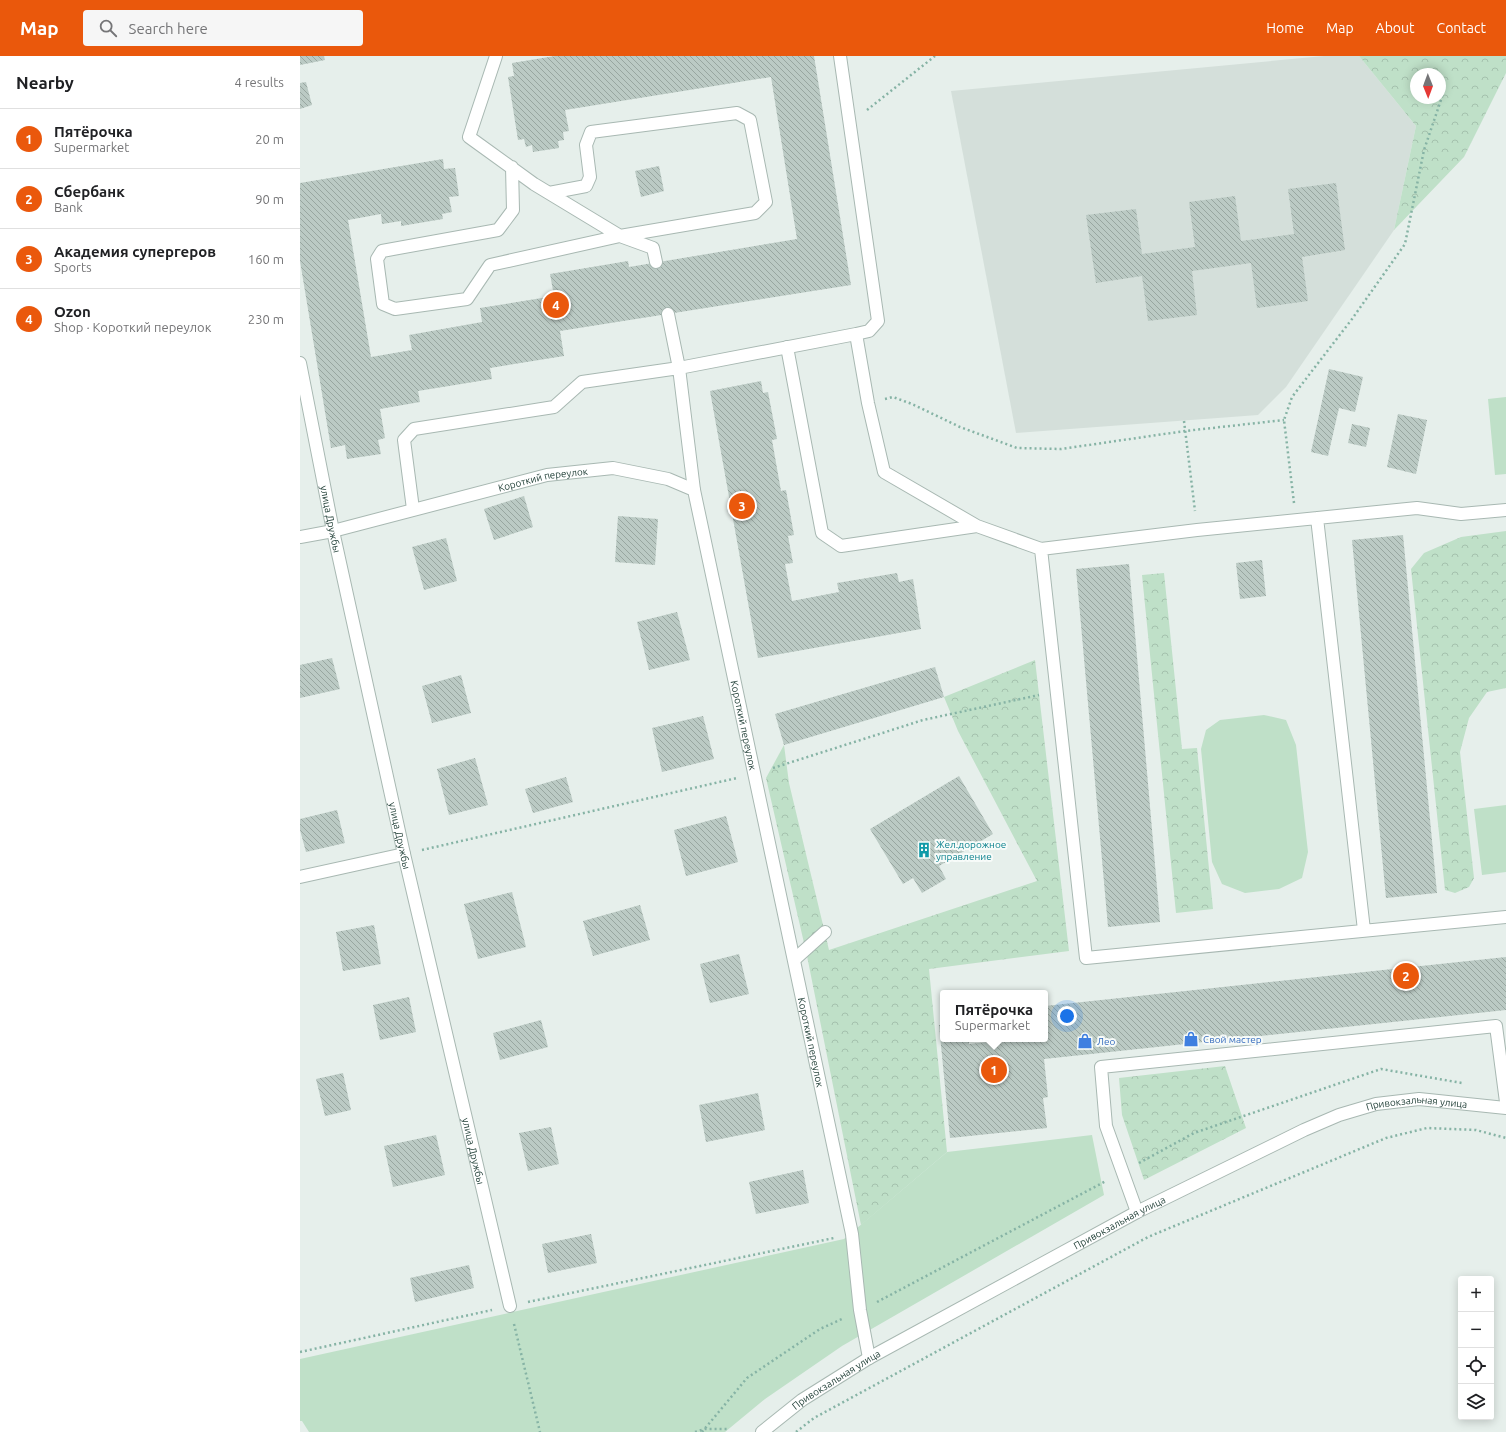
<!DOCTYPE html>
<meta charset="utf-8">
<style>
body{margin:0;font-family:Ubuntu,sans-serif;background:#f6f6f6;color:#202124}
.controls{position:absolute;right:12px;bottom:12px;display:grid;overflow:hidden;border-radius:4px;box-shadow:0 2px 10px #0003}
.controls button{width:36px;height:36px;display:grid;place-items:center;padding:0;border:0;border-bottom:1px solid #e0e0e0;background:#fff;color:#202124;font:20px sans-serif}
.compass{position:absolute;left:1110px;top:12px;width:36px;height:36px;border-radius:50%;background:#fff;box-shadow:0 2px 10px #0003;rotate:179deg}
.you{position:absolute;left:767px;top:960px;width:14px;height:14px;margin:-10px;border:3px solid #fff;border-radius:50%;background:#1a73e8;box-shadow:0 0 0 6px #1a73e833}
.badge{display:grid;place-items:center;width:26px;height:26px;border-radius:50%;background:#ea580c;color:#fff;font-size:13px;font-weight:700}
.pin{position:absolute;translate:-50% -50%;border:2px solid #fff;box-shadow:0 1px 4px #0006}
.popup{position:absolute;left:640px;top:934px;width:108px;height:52px;box-sizing:border-box;display:grid;place-content:center;border-radius:4px;background:#fff;filter:drop-shadow(0 1px 3px #0005);font-size:13px;white-space:nowrap;color:#757577}
.popup b{font-size:15px;color:#202124}
.popup::after{content:'';position:absolute;left:50%;top:100%;margin-left:-8px;border:8px solid transparent;border-top-color:#fff}
.list{margin:0;padding:0;list-style:none}
h2{display:flex;justify-content:space-between;align-items:center;height:52px;margin:0;padding:0 16px;font-size:17px}
h2 small{font-size:13px;font-weight:400;color:#757577}
.list li{display:grid;grid-template-columns:26px 1fr auto;gap:12px;align-items:center;box-sizing:border-box;height:60px;padding:0 16px;border-top:1px solid #e0e0e0}
.list b{display:block;font-size:15px;white-space:nowrap}
.list p{margin:0;font-size:13px;white-space:nowrap;color:#757577}
.list em{font-size:13px;font-style:normal;color:#757577}
.icon{flex:none;width:22px;height:22px;fill:none;stroke:currentColor;stroke-width:2;stroke-linecap:round;stroke-linejoin:round}
.map{position:relative;flex:none;width:1206px;height:1376px;overflow:hidden}
header{display:flex;align-items:center;gap:24px;box-sizing:border-box;height:56px;padding:0 20px;background:#ea580c;color:#fff}
header strong{font-size:19px}
nav{display:flex;gap:22px;margin-inline-start:auto;font-size:14px}
.search{width:280px;height:36px;background:#f6f6f6;display:flex;align-items:center;gap:10px;box-sizing:border-box;padding:0 14px;border-radius:4px;color:#757577;font-size:15px}
main{display:flex}
aside{flex:1;background:#fff}
.map>svg:first-child{display:block}
.built{fill:#d4dfda}
.forest{fill:url(#forest-crowns);fill-rule:evenodd}
.park{fill:#bfe0c8}
.building{fill:url(#building-back-hatch)}
.lines{fill:none;stroke-linecap:round;stroke-linejoin:round}
.service-casing{stroke:#a8b8b2;stroke-width:14}
.minor-casing{stroke:#a8b8b2;stroke-width:14}
.tertiary-casing{stroke:#a8b8b2;stroke-width:14}
.path{stroke:#86b3a5;stroke-width:2.5;stroke-dasharray:2 3;stroke-linecap:butt}
.service{stroke:#fff;stroke-width:12}
.minor{stroke:#fff;stroke-width:12}
.tertiary{stroke:#fff;stroke-width:12}
.labels{text-anchor:middle;stroke-width:4;stroke-linejoin:round;paint-order:stroke}
.street-label{font-size:10px;fill:#24423a;stroke:#f7fbf9}
.culture-label{font-size:10px;fill:#0d838f;stroke:#f7fbf9;text-anchor:start}
.shop-label{font-size:10px;fill:#366cbe;stroke:#f7fbf9;text-anchor:start}
</style>
<header>
<strong>Map</strong>
<div class="search"><svg class="icon" aria-label="search" viewBox="0 0 24 24"><circle cx="10" cy="10" r="6"/><path d="M15 15l6 6"/></svg>Search here</div>
<nav><a>Home</a><a>Map</a><a>About</a><a>Contact</a></nav>
</header>
<main>
<aside>
<h2>Nearby<small>4 results</small></h2>
<ul class="list">
<li><span class="badge">1</span><div><b>Пятёрочка</b><p>Supermarket</p></div><em>20 m</em></li>
<li><span class="badge">2</span><div><b>Сбербанк</b><p>Bank</p></div><em>90 m</em></li>
<li><span class="badge">3</span><div><b>Академия супергеров</b><p>Sports</p></div><em>160 m</em></li>
<li><span class="badge">4</span><div><b>Ozon</b><p>Shop · Короткий переулок</p></div><em>230 m</em></li>
</ul>
</aside>
<div class="map">
<svg width="1206" height="1376" viewBox="0 0 1206 1376">
<defs>
<pattern id="forest-crowns" width="20" height="18" patternUnits="userSpaceOnUse"><rect width="20" height="18" fill="#bfe0c8"/><path d="M2 6a3 3 0 1 1 6 0M12 15a3 3 0 1 1 6 0" fill="none" stroke="#a4c1ad"/></pattern>
<pattern id="building-back-hatch" width="6" height="6" patternUnits="userSpaceOnUse"><rect width="6" height="6" fill="#bbcac4"/><path d="M-1 5l2 2M0 0l6 6M5-1l2 2" fill="none" stroke="#98a6a0"/></pattern>
</defs>
<rect width="100%" height="100%" fill="#e6efeb"/>
<path class="built" d="M 1024,0 L 1059,0 L 1116,70 L 1094,174 L 986,331 L 958,359 L 716,377 L 651,35 Z"/>
<path class="forest" d="M 1059,0 L 1206,0 L 1206,17 L 1164,101 L 1094,174 L 1116,70 ZM 1116,18 L 1140,18 L 1140,42 L 1116,42 Z
M 1206,475 L 1206,632 L 1187,636 L 1169,662 L 1160,696 L 1174,822 L 1169,831 L 1155,837 L 1145,834 L 1111,513 L 1124,497 L 1161,481 Z
M 864,517 L 882,693 L 897,692 L 913,853 L 876,857 L 842,519 Z
M 735,604 L 769,895 L 629,913 L 647,1096 L 561,1169 L 507,900 L 466,722 L 484,689 L 489,727 L 529,894 L 737,825 L 658,675 L 644,641 Z
M 925,1010 L 946,1072 L 844,1124 L 822,1059 L 819,1022 Z"/>
<path class="park" d="M 1206,341 L 1206,418 L 1195,419 L 1188,343 Z
M 964,659 L 986,664 L 996,689 L 1008,796 L 1002,822 L 979,833 L 945,837 L 922,828 L 912,806 L 901,693 L 906,674 L 920,664 Z
M 1206,749 L 1206,816 L 1182,819 L 1174,753 Z
M 792,1079 L 804,1139 L 542,1290 L 465,1343 L 425,1376 L 9,1376 L 2,1365 L 0,1365 L 0,1303 L 544,1183 L 647,1096 Z"/>
<path class="building" d="M 0,0 L 24,0 L 25,4 L 0,9 Z
M 255,0 L 514,0 L 551,229 L 260,275 L 264,300 L 190,312 L 192,323 L 118,335 L 120,346 L 80,353 L 85,382 L 78,384 L 81,398 L 47,403 L 45,389 L 31,392 L 0,205 L 0,127 L 143,103 L 144,113 L 155,112 L 159,140 L 149,141 L 152,156 L 142,158 L 143,163 L 101,170 L 101,165 L 82,168 L 81,158 L 48,164 L 71,301 L 112,294 L 109,279 L 182,266 L 180,252 L 254,240 L 250,218 L 328,205 L 329,211 L 497,183 L 471,21 L 265,54 L 269,75 L 263,76 L 264,84 L 258,85 L 259,92 L 233,96 L 232,89 L 226,91 L 224,83 L 218,84 L 208,21 L 214,20 L 212,7 Z
M 6,26 L 12,49 L 0,53 L 0,27 Z
M 359,110 L 364,135 L 341,141 L 335,115 Z
M 1036,127 L 1045,194 L 1002,201 L 1008,245 L 957,252 L 951,207 L 892,215 L 897,259 L 848,265 L 842,220 L 796,227 L 786,159 L 836,153 L 842,198 L 895,191 L 889,146 L 935,140 L 941,185 L 994,178 L 988,133 Z
M 1029,313 L 1063,321 L 1055,356 L 1039,352 L 1028,400 L 1011,396 Z
M 461,325 L 463,337 L 468,336 L 477,383 L 472,384 L 481,435 L 486,434 L 494,479 L 488,480 L 493,507 L 485,508 L 492,545 L 539,536 L 537,527 L 597,517 L 599,526 L 613,523 L 621,573 L 458,602 L 410,335 Z
M 1098,358 L 1127,364 L 1116,418 L 1087,411 Z
M 1052,368 L 1070,372 L 1066,391 L 1048,387 Z
M 224,440 L 233,471 L 194,484 L 184,453 Z
M 318,460 L 358,463 L 355,509 L 315,506 Z
M 1103,479 L 1137,837 L 1086,842 L 1052,484 Z
M 146,482 L 157,525 L 124,534 L 112,491 Z
M 962,504 L 966,540 L 940,543 L 936,507 Z
M 829,508 L 860,866 L 808,871 L 776,513 Z
M 377,556 L 390,604 L 349,614 L 337,566 Z
M 32,602 L 40,633 L 0,642 L 0,609 Z
M 635,611 L 644,641 L 484,689 L 475,658 Z
M 161,619 L 171,657 L 132,667 L 122,630 Z
M 403,660 L 414,703 L 362,716 L 352,672 Z
M 175,702 L 188,749 L 149,759 L 137,713 Z
M 659,720 L 693,778 L 639,810 L 646,823 L 622,837 L 613,822 L 603,828 L 570,773 Z
M 266,721 L 273,746 L 233,757 L 225,733 Z
M 37,754 L 45,787 L 6,796 L 0,774 L 0,763 Z
M 426,760 L 438,806 L 386,820 L 374,774 Z
M 212,836 L 226,891 L 178,903 L 164,848 Z
M 340,849 L 350,884 L 293,900 L 283,865 Z
M 74,869 L 81,908 L 43,915 L 36,876 Z
M 439,898 L 449,938 L 410,947 L 400,908 Z
M 1206,901 L 1206,954 L 744,1003 L 748,1041 L 743,1042 L 747,1072 L 650,1082 L 639,969 L 643,969 L 643,983 L 669,983 L 669,988 L 714,983 L 745,983 L 745,950 Z
M 109,941 L 116,976 L 80,984 L 73,949 Z
M 241,964 L 248,991 L 200,1004 L 193,977 Z
M 43,1017 L 51,1054 L 25,1060 L 16,1023 Z
M 458,1037 L 465,1074 L 406,1086 L 399,1049 Z
M 251,1071 L 259,1108 L 228,1115 L 219,1077 Z
M 136,1079 L 145,1119 L 93,1131 L 84,1090 Z
M 503,1114 L 509,1147 L 456,1158 L 449,1126 Z
M 291,1178 L 297,1207 L 248,1217 L 242,1188 Z
M 169,1209 L 174,1232 L 115,1246 L 110,1222 Z"/>
<g class="lines">
<g class="service-casing">
<path id="service" d="M 196,0 L 169,81 L 234,128 L 320,180 L 353,192 L 356,206
M 540,0 L 578,265 L 569,275 L 556,278
M 212,111 L 213,154 L 198,174 L 82,195 L 77,203 L 83,248 L 95,253 L 167,243 L 190,209 L 320,180 L 455,157 L 466,146 L 450,64 L 437,57 L 291,76 L 286,89 L 290,121 L 286,130 L 249,137
M 487,291 L 522,477 L 541,490 L 677,470
M 394,434 L 379,312 L 556,278 L 568,347 L 584,416 L 677,470 L 741,493
M 113,453 L 104,384 L 114,373 L 254,351 L 282,326 L 379,312 L 368,258
M 1206,454 L 1161,458 L 1117,452 L 897,474 L 741,493 L 786,902 L 1206,861
M 1017,462 L 1064,874
M 0,821 L 104,798
M 495,903 L 525,876
M 837,1156 L 806,1070 L 801,1011 L 1196,970 L 1206,1046"/>
</g>
<g class="minor-casing">
<g id="minor">
<path id="s1" d="M 0,307 L 33,475 L 104,798 L 210,1250"/>
<path id="s2" d="M 0,481 L 33,475 L 247,419 L 313,412 L 368,423 L 394,434 L 552,1178 L 560,1254 L 569,1302"/>
</g>
</g>
<g class="tertiary-casing">
<g id="tertiary">
<path id="s3" d="M 462,1376 L 502,1344 L 569,1302 L 837,1156 L 1004,1074 L 1039,1059 L 1076,1048 L 1119,1043 L 1206,1052"/>
</g>
</g>
<path class="path" d="M 567,54 L 635,0
M 585,343 L 593,341 L 612,348 L 660,371 L 717,392 L 761,393 L 885,375 L 984,364
M 884,365 L 895,455
M 994,447 L 984,364 L 992,341 L 1052,263 L 1105,188 L 1124,94 L 1144,35
M 473,712 L 623,664 L 739,639
M 122,794 L 437,722
M 839,1107 L 894,1077 L 1081,1013 L 1162,1027
M 228,1246 L 534,1182
M 577,1246 L 806,1125
M 214,1268 L 240,1376
M 0,1296 L 192,1254
M 395,1376 L 405,1373 L 428,1373
M 402,1376 L 447,1322 L 520,1273 L 542,1263
M 496,1376 L 514,1362 L 848,1181 L 1086,1082 L 1127,1072 L 1176,1074 L 1206,1082"/>
<use href="#service" class="service"/>
<use href="#minor" class="minor"/>
<use href="#tertiary" class="tertiary"/>
</g>
<defs>
<g id="building-bare" transform="scale(1.2)"><path d="M-4-6H4V6H1V3H-1V6H-4ZM-2.5-4.3h1.7v1.8h-1.7ZM.8-4.3h1.7v1.8H.8ZM-2.5-1h1.7V.8h-1.7ZM.8-1h1.7V.8H.8Z" fill="#0f9aa8" stroke="#f7fbf9" stroke-width="2.5" paint-order="stroke"/></g>
<g id="shop-bare" transform="scale(1.2)"><path d="M-5-2.5h2.3a2.7 3.5 0 0 1 5.4 0H5L5.5 6h-11ZM-1.5-2.5h3a1.5 2.3 0 0 0-3 0Z" fill="#3f7fe0" stroke="#f7fbf9" stroke-width="2.5" paint-order="stroke"/></g>
</defs>
<g fill-rule="evenodd">
<use href="#building-bare" x="624" y="794"/>
<use href="#shop-bare" x="891" y="983"/>
<use href="#shop-bare" x="785" y="985"/>
</g>
<g class="labels">
<g class="street-label">
<text dy="4" stroke="none"><textPath href="#s2" startOffset="250">Короткий переулок</textPath></text>
<text dy="4" stroke="none"><textPath href="#s1" startOffset="159">улица Дружбы</textPath></text>
<text dy="4" stroke="none"><textPath href="#s2" startOffset="646">Короткий переулок</textPath></text>
<text dy="4" stroke="none"><textPath href="#s1" startOffset="483">улица Дружбы</textPath></text>
<text dy="4" stroke="none"><textPath href="#s2" startOffset="970">Короткий переулок</textPath></text>
<text dy="4" stroke="none"><textPath href="#s3" startOffset="739">Привокзальная улица</textPath></text>
<text dy="4" stroke="none"><textPath href="#s1" startOffset="807">улица Дружбы</textPath></text>
<text dy="4" stroke="none"><textPath href="#s3" startOffset="415">Привокзальная улица</textPath></text>
<text dy="4" stroke="none"><textPath href="#s3" startOffset="91">Привокзальная улица</textPath></text>
</g>
<g class="culture-label">
<text x="636" y="792">Жел.дорожное<tspan x="636" dy="12">управление</tspan></text>
</g>
<g class="shop-label">
<text x="903" y="987">Свой мастер</text>
<text x="797" y="989">Лео</text>
</g>
</g>
</svg>
<div class="controls">
<button>+</button>
<button>−</button>
<button><svg class="icon" aria-label="locate" viewBox="0 0 24 24"><circle cx="12" cy="12" r="6"/><path d="M12 2v4M12 18v4M2 12h4M18 12h4"/></svg></button>
<button><svg class="icon" aria-label="layers" viewBox="0 0 24 24"><path d="M12 4l9 5-9 5-9-5zM3 14l9 5 9-5"/></svg></button>
</div>
<svg class="compass" viewBox="-18 -18 36 36"><path d="M0-13l5 13h-10z" fill="#e53935"/><path d="M0 13l5-13h-10z" fill="#757577"/></svg>
<div class="you"></div>
<div class="pin badge" style="left:694px;top:1014px">1</div>
<div class="popup"><b>Пятёрочка</b>Supermarket</div>
<div class="pin badge" style="left:1106px;top:920px">2</div>
<div class="pin badge" style="left:442px;top:450px">3</div>
<div class="pin badge" style="left:256px;top:249px">4</div>
</div>
</main>
